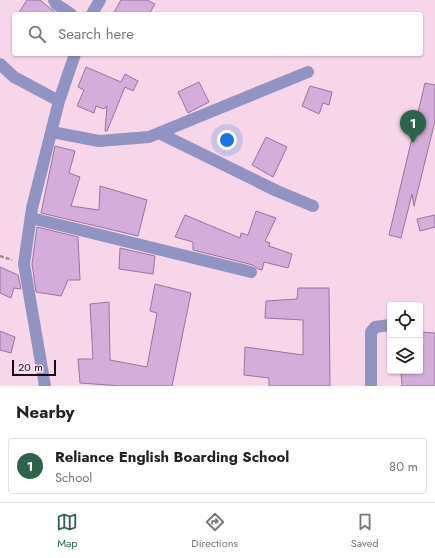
<!DOCTYPE html>
<style>
body{margin:0;font-family:Jost,sans-serif;background:#f6f6f6;color:#222}
.controls{position:absolute;right:12px;bottom:12px;display:grid;overflow:hidden;border-radius:4px;box-shadow:0 1px 3px #0004}
.controls button{width:36px;height:36px;display:grid;place-items:center;padding:0;border:0;border-bottom:1px solid #e0e0e0;background:#fff;color:#222;font:20px sans-serif}
.scale{position:absolute;left:12px;bottom:10px;width:44px;box-sizing:border-box;padding-left:4px;border:2px solid #180612;border-top:0;font-size:11px;line-height:14px;white-space:nowrap;color:#180612;-webkit-text-stroke:3px #fee7f5;paint-order:stroke}
.you{position:absolute;left:227px;top:140px;width:14px;height:14px;margin:-10px;border:3px solid #fff;border-radius:50%;background:#1a73e8;box-shadow:0 0 0 6px #1a73e833}
.badge{display:grid;place-items:center;width:26px;height:26px;border-radius:50%;background:#2d634a;color:#fff;font-size:13px;font-weight:700}
.pin{position:absolute;translate:-50% -33px;filter:drop-shadow(0 1px 2px #0008)}
.pin::after{content:'';position:absolute;top:21px;width:14px;height:12px;background:inherit;clip-path:polygon(0 0,100% 0,50% 100%)}
.list{margin:0;padding:0;list-style:none}
h2{display:flex;justify-content:space-between;align-items:center;height:52px;margin:0;padding:0 16px;font-size:17px}
h2 small{font-size:13px;font-weight:400;color:#767676}
.list li{display:grid;grid-template-columns:26px 1fr auto;gap:12px;align-items:center;box-sizing:border-box;height:56px;margin:0 8px 8px;padding:0 8px;border:1px solid #e0e0e0;border-radius:4px}
.list b{display:block;font-size:15px;white-space:nowrap}
.list p{margin:0;font-size:13px;white-space:nowrap;color:#767676}
.list em{font-size:13px;font-style:normal;color:#767676}
.icon{flex:none;width:22px;height:22px;fill:none;stroke:currentColor;stroke-width:2;stroke-linecap:round;stroke-linejoin:round}
.map{position:relative;flex:none;width:435px;height:386px;overflow:hidden}
.search{position:absolute;background:#fff;box-shadow:0 1px 3px #0004;left:12px;right:12px;top:12px;height:44px;display:flex;align-items:center;gap:10px;box-sizing:border-box;padding:0 14px;border-radius:4px;color:#767676;font-size:15px}
.sheet{height:116px;background:#fff}
nav{display:flex;justify-content:space-around;align-items:center;box-sizing:border-box;height:56px;border-top:1px solid #e0e0e0;background:#fff;font-size:11px;color:#767676}
nav a{display:grid;justify-items:center;gap:2px}
nav .on{color:#2d634a}
.map>svg:first-child{display:block}
.building{fill:#d4addb;stroke:#9974a0}
.lines{fill:none;stroke-linecap:round;stroke-linejoin:round}
.path{stroke:#a68a9b;stroke-width:2.5;stroke-dasharray:4 2;stroke-linecap:butt}
.street{stroke:#9194c2;stroke-width:12}
</style>
<div class="map">
<svg width="435" height="386" viewBox="0 0 435 386">
<rect width="100%" height="100%" fill="#f8d6ea"/>
<path class="building" d="M 27,0 L 40,0 L 57,14 L 18,14 Z
M 121,0 L 147,0 L 155,4 L 149,14 L 113,14 Z
M 86,67 L 121,82 L 125,74 L 138,81 L 133,91 L 125,87 L 107,131 L 105,131 L 107,106 L 104,109 L 96,106 L 94,113 L 77,106 L 84,90 L 78,87 Z
M 199,82 L 209,102 L 188,113 L 178,92 Z
M 425,83 L 435,85 L 435,121 L 414,206 L 412,194 L 401,238 L 389,235 Z
M 310,86 L 332,92 L 329,105 L 323,103 L 319,114 L 302,106 Z
M 266,137 L 287,147 L 273,177 L 252,165 Z
M 55,146 L 75,151 L 69,173 L 80,177 L 71,206 L 99,210 L 100,186 L 147,200 L 138,236 L 41,213 Z
M 256,211 L 276,218 L 265,241 L 270,243 L 269,246 L 292,254 L 288,268 L 264,262 L 262,270 L 258,269 L 253,265 L 193,250 L 193,242 L 175,237 L 185,215 L 240,238 L 241,233 L 248,235 Z
M 435,215 L 435,227 L 420,231 L 417,219 Z
M 37,227 L 78,237 L 80,280 L 68,280 L 61,296 L 36,292 L 32,264 Z
M 120,248 L 155,256 L 153,274 L 119,269 Z
M 0,267 L 18,275 L 21,289 L 14,288 L 11,298 L 0,293 Z
M 155,284 L 191,293 L 172,386 L 121,386 L 80,383 L 78,359 L 93,359 L 90,304 L 109,302 L 110,360 L 147,367 L 157,313 L 150,311 Z
M 298,288 L 329,288 L 330,386 L 269,386 L 269,378 L 244,375 L 245,347 L 303,355 L 303,320 L 265,318 L 266,301 L 297,299 Z
M 0,331 L 15,337 L 11,353 L 0,350 Z
M 420,332 L 435,333 L 435,386 L 402,386 L 401,371 L 420,371 Z"/>
<g class="lines">
<path class="path" d="M 0,256 L 12,260"/>
<path class="street" d="M 54,0 L 56,4 L 71,14
M 92,14 L 100,0
M 0,64 L 14,77 L 59,101
M 52,132 L 99,141 L 149,137 L 308,72
M 159,133 L 277,191 L 313,206
M 31,218 L 251,272
M 45,386 L 24,264 L 32,208 L 59,101 L 75,54
M 371,386 L 371,332 L 375,327 L 390,325"/>
</g>
</svg>
<div class="controls">
<button><svg class="icon" aria-label="locate" viewBox="0 0 24 24"><circle cx="12" cy="12" r="6"/><path d="M12 2v4M12 18v4M2 12h4M18 12h4"/></svg></button>
<button><svg class="icon" aria-label="layers" viewBox="0 0 24 24"><path d="M12 4l9 5-9 5-9-5zM3 14l9 5 9-5"/></svg></button>
</div>
<div class="scale">20 m</div>
<div class="you"></div>
<div class="pin badge" style="left:413px;top:143px">1</div>
<div class="search"><svg class="icon" aria-label="search" viewBox="0 0 24 24"><circle cx="10" cy="10" r="6"/><path d="M15 15l6 6"/></svg>Search here</div>
</div>
<section class="sheet">
<h2>Nearby<small></small></h2>
<ul class="list">
<li><span class="badge">1</span><div><b>Reliance English Boarding School</b><p>School</p></div><em>80 m</em></li>
</ul>
</section>
<nav>
<a class="on"><svg class="icon" aria-label="map" viewBox="0 0 24 24"><path d="M3 6l6-2 6 2 6-2v14l-6 2-6-2-6 2zM9 4v14M15 6v14"/></svg>Map</a>
<a><svg class="icon" aria-label="directions" viewBox="0 0 24 24"><path d="M12 3l9 9-9 9-9-9zM9 14v-3h6M13 9l2 2-2 2"/></svg>Directions</a>
<a><svg class="icon" aria-label="saved" viewBox="0 0 24 24"><path d="M7 4h10v16l-5-4-5 4z"/></svg>Saved</a>
</nav>
